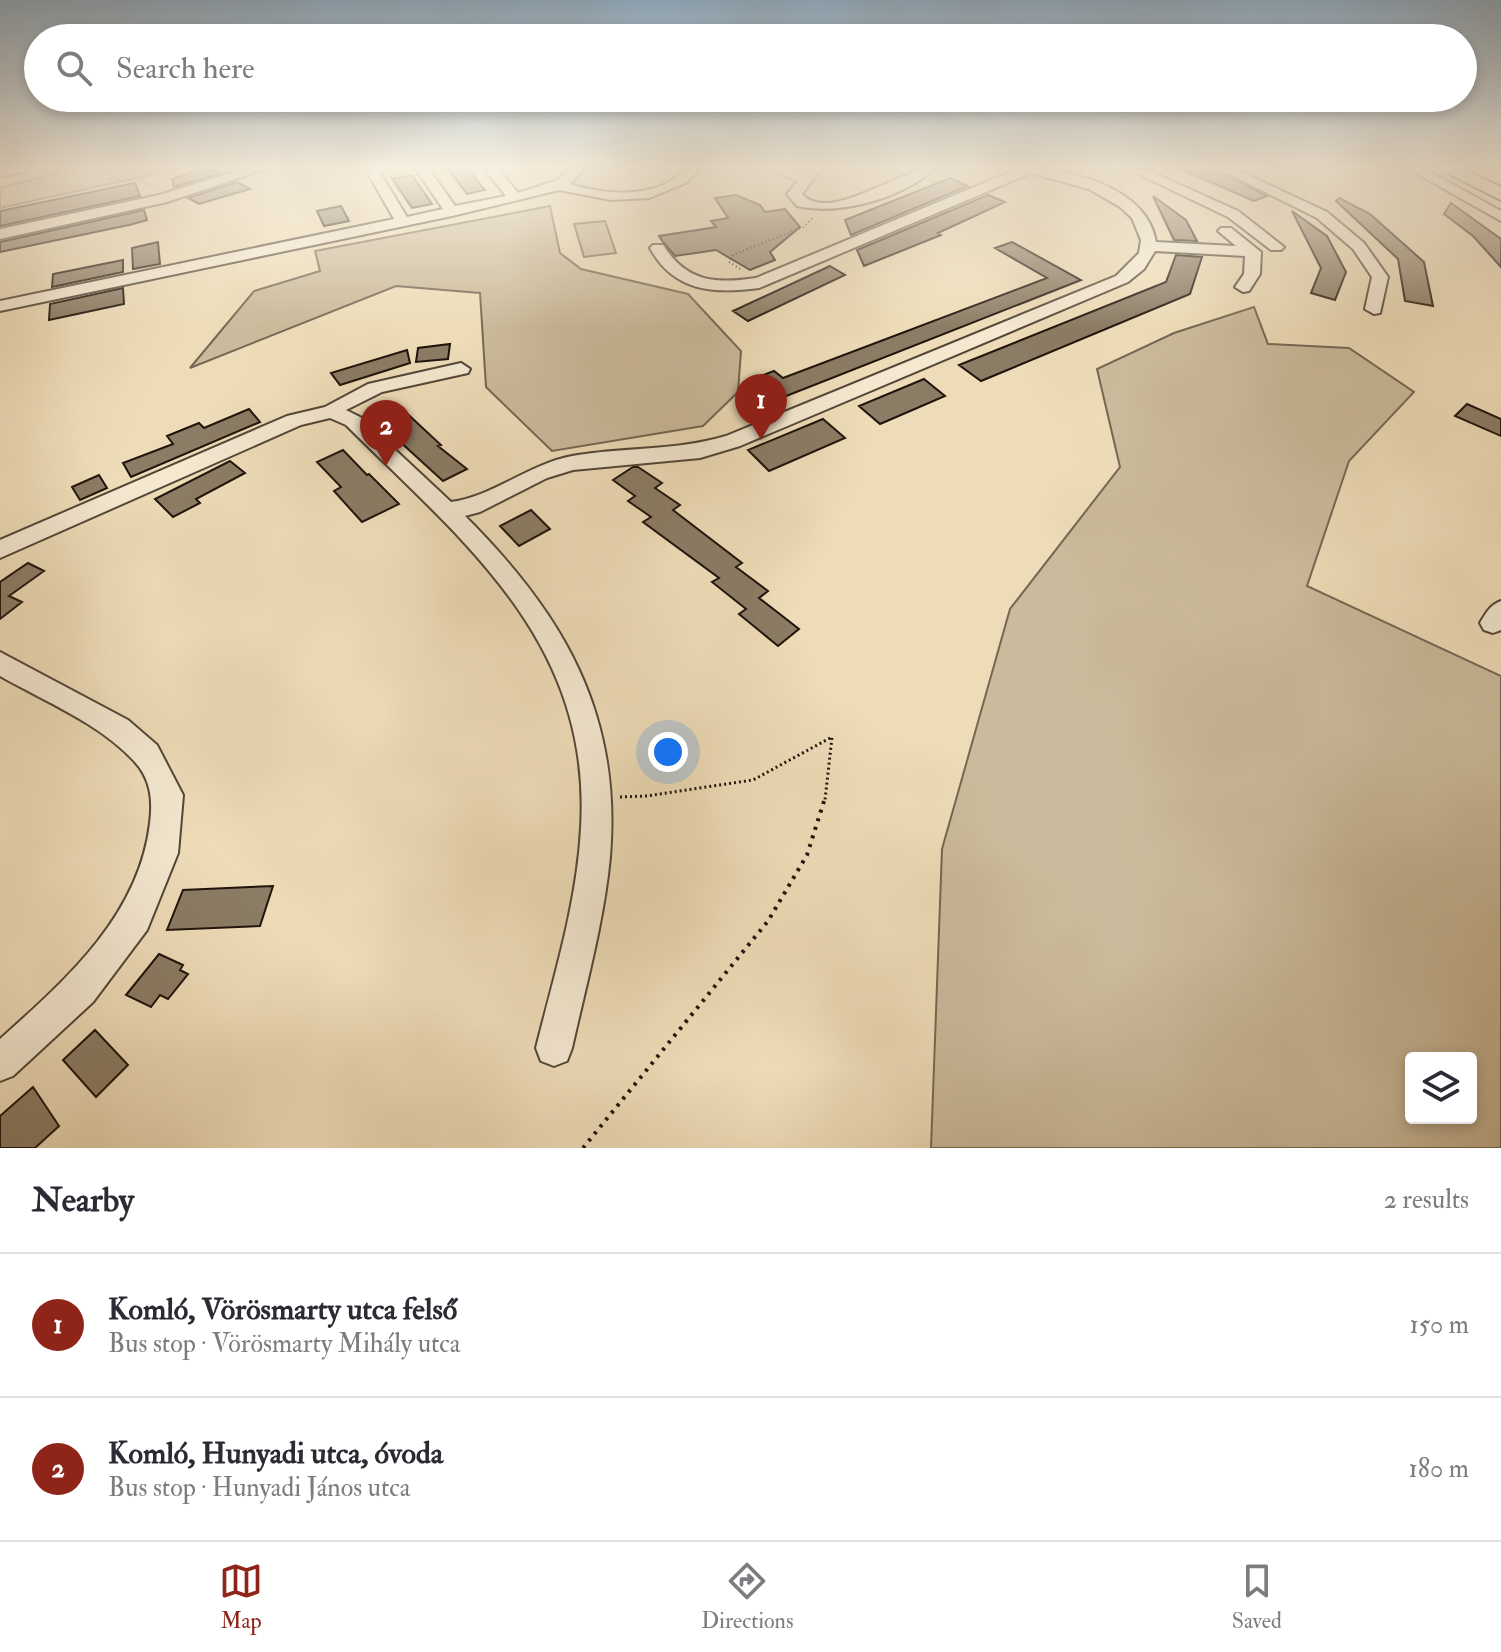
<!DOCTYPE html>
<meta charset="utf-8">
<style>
body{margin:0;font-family:"IM FELL Double Pica",serif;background:#f7f7f7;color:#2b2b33}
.controls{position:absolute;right:24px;bottom:24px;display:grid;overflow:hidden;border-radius:8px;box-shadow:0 4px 12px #0003}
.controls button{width:72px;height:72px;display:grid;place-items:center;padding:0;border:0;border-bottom:2px solid #e1e1e2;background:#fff;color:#2b2b33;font:40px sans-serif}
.you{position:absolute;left:668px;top:752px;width:28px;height:28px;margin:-20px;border:6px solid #fff;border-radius:50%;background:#1a73e8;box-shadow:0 0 0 12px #1a73e833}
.badge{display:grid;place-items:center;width:52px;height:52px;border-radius:50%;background:#8f2418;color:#fff;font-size:26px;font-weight:700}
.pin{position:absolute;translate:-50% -66px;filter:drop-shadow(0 2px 4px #0008)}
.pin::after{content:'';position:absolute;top:42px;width:28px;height:24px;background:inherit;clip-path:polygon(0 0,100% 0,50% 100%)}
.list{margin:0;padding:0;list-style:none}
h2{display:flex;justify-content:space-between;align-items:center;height:104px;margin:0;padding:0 32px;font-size:34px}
h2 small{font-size:26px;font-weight:400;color:#7c7c81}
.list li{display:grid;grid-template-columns:52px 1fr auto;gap:24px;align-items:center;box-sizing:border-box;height:144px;padding:0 32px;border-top:2px solid #e1e1e2}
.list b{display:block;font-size:30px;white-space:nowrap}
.list p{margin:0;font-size:26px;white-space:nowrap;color:#7c7c81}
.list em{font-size:26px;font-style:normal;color:#7c7c81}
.icon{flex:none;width:44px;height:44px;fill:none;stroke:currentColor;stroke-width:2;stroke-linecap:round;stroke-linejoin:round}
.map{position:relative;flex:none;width:1501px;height:1148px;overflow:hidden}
.search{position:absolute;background:#fff;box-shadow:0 4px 12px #0003;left:24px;right:24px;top:24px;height:88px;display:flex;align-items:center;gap:20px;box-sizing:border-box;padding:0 28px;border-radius:44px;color:#7c7c81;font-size:30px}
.sheet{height:392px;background:#fff}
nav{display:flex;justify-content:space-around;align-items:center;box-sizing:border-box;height:112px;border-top:2px solid #e1e1e2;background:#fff;font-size:22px;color:#7c7c81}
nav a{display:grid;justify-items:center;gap:4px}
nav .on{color:#8f2418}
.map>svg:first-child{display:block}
.green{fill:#cbba9b;stroke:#756754;stroke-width:2;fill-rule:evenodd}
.building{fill:#8b7c65;stroke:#1f140c;stroke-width:2}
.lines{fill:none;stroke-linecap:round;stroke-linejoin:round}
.minor-casing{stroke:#534637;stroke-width:4}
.major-casing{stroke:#1f140c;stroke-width:4}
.path-far2{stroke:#1f140c;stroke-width:2;stroke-dasharray:1 3;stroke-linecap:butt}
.path-far1{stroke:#1f140c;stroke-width:3;stroke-dasharray:2 3;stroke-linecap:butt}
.path{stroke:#1f140c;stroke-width:4;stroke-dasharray:3 6;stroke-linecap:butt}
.minor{fill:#f4e8d1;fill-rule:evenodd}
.major{fill:#eedcb8;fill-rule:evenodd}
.rail{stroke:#1f140c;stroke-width:4;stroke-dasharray:9 9;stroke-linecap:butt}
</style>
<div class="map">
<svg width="1501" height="1148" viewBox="0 0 1501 1148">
<rect width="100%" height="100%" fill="#eedcb8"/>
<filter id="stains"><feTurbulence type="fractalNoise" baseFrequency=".0025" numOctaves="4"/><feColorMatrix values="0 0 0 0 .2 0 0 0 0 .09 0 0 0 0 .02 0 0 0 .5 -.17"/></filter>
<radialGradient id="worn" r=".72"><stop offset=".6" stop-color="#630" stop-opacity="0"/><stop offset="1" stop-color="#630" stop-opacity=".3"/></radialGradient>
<path class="green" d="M 76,168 L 182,168 L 0,208 L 0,188 Z
M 550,206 L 560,253 L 581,269 L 688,294 L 741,351 L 738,392 L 703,426 L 552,451 L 486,387 L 480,293 L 396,286 L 190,368 L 254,291 L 320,271 L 315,251 Z
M 605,221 L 616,253 L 584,257 L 574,224 Z
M 1254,307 L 1268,344 L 1349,348 L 1414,392 L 1349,461 L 1307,586 L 1501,676 L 1501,1148 L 931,1148 L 942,849 L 1010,609 L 1120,467 L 1097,369 L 1174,333 ZM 1411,1058 L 1471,1058 L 1471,1118 L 1411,1118 Z"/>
<path class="building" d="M 206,168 L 221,173 L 174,187 L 172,179 Z
M 447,168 L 467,168 L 485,190 L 467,194 Z
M 1178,168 L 1214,168 L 1267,196 L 1254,201 Z
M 412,175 L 432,204 L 412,208 L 392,179 Z
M 950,178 L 968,186 L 851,235 L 845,220 Z
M 237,182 L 250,189 L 199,204 L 188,198 Z
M 135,183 L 140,196 L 0,226 L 0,211 Z
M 736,195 L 760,205 L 765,212 L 785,209 L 800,227 L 770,252 L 775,260 L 750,270 L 716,250 L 675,256 L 663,242 L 659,236 L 716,227 L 711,221 L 728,218 L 715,198 Z
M 988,195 L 1005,202 L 938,233 L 941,235 L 864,266 L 857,250 Z
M 1153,196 L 1186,220 L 1197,241 L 1174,240 Z
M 1339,198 L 1370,214 L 1424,262 L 1433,306 L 1405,301 L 1398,259 L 1336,201 Z
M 1451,203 L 1501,239 L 1501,267 L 1473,236 L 1444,214 Z
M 341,206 L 349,221 L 324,226 L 317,211 Z
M 144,210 L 147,220 L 129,225 L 0,252 L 0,242 Z
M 1292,211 L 1327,236 L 1346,272 L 1335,300 L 1311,293 L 1321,268 Z
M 158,242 L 160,264 L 133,269 L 132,248 Z
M 1012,242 L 1081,280 L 776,400 L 753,379 L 774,371 L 783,378 L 1047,278 L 995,248 Z
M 1176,255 L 1202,257 L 1190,294 L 981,381 L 959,365 L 1166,282 Z
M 123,260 L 123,272 L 52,287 L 53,274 Z
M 830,266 L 845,275 L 748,321 L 733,311 Z
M 123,288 L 124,304 L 49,320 L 50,304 Z
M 450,344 L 448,359 L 416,362 L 418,348 Z
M 407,350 L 410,363 L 340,385 L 331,373 Z
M 924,379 L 945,396 L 880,424 L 859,406 Z
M 1467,404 L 1501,419 L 1501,436 L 1455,416 Z
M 400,407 L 441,445 L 438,446 L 467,469 L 443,481 L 374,418 Z
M 249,409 L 260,422 L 131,477 L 123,463 L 173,444 L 167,436 L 199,423 L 204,428 Z
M 823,419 L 845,438 L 769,471 L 748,450 Z
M 343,450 L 367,475 L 369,474 L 399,504 L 362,522 L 334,491 L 341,487 L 317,462 Z
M 230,461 L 245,473 L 196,499 L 200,503 L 173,517 L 155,499 Z
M 633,467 L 638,467 L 662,483 L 655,488 L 680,505 L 673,510 L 742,563 L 736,567 L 768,591 L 759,598 L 799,629 L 778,646 L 739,614 L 746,609 L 712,582 L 719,578 L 643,522 L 651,517 L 628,501 L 635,496 L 613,480 Z
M 99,475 L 107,488 L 80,500 L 72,487 Z
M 531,510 L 550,529 L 519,546 L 500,526 Z
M 28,563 L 44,571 L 9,596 L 22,602 L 0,619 L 0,582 Z
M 273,886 L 260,926 L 167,930 L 183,890 Z
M 159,954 L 183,965 L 180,970 L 188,974 L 168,999 L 160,995 L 151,1007 L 126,995 Z
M 95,1030 L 128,1065 L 96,1097 L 63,1060 Z
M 33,1087 L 59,1126 L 35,1148 L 0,1148 L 0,1116 Z"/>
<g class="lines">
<g class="minor-casing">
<path id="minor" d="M 29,168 L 27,171 L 0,177 L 0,169 Z
M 248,168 L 268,168 L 167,202 L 0,239 L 0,229 L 159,195 Z
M 365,168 L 377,168 L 407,217 L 443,209 L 415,168 L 428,168 L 455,206 L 506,196 L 484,168 L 497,168 L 518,193 L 558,180 L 570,168 L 582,168 L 583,171 L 570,184 C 598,193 635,197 663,185 C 678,178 684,167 701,168 L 686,183 L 649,198 L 611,200 L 559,190 L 452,216 L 0,311 L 0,301 L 394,219 Z
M 765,168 L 784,168 L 804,174 L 809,168 L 822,168 L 802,194 C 830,225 903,166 935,168 C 903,198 840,216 797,206 L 787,194 L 798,181 Z
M 1020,168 C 1067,168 1147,186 1156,242 L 1236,246 L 1218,231 L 1221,228 L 1231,228 L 1261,252 L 1260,274 L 1249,291 L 1243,292 L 1235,287 L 1244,274 L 1245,256 L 1155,251 L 1144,269 L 1128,282 L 740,446 L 700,458 L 573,470 L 547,478 L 480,512 L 465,516 C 563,614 622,713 610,857 C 604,921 586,985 572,1048 L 567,1061 L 554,1066 L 541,1061 L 536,1048 C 554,976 577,903 581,828 C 592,642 465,543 346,425 L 330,418 L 301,425 L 0,558 L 0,540 L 287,416 L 325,407 L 368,384 L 461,363 L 470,369 L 468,373 L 382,392 L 346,410 L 360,417 L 451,502 C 494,496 529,464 572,456 C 623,447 676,451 726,436 L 1116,276 L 1139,253 L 1141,240 L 1132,218 L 1120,207 L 1089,189 L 1031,173 L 759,288 C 714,294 674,292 650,248 L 653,245 L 663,245 C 687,282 714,284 756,278 Z
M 1126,168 L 1143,168 L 1238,211 L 1284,247 L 1281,250 L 1271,250 L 1228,217 Z
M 1217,168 L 1233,168 L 1327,212 L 1364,243 L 1388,277 L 1380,313 L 1374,314 L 1365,309 L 1372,277 L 1353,249 L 1317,218 Z
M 1407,168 L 1423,168 L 1501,211 L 1501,221 Z
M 1501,601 L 1501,630 L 1493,633 L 1484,630 L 1480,623 C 1486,613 1490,605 1501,601 Z
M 0,652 L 128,720 L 157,745 L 183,795 L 178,853 L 147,930 L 93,1002 L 13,1076 L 0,1081 L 0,1039 C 66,980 139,916 150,823 C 153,800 151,779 134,761 C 99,723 44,701 0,676 Z"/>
</g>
<g class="major-casing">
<path id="major" d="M 1437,168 L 1460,168 L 1501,187 L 1501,200 Z"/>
</g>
<path class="path-far2" d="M 115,168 L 109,180 L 141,181 L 153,186
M 736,168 L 757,172
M 391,177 L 407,174
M 740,269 L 729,262 L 733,255 L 803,227 L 814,217"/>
<path class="path-far1" d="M 620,797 L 647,796 L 753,780 L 832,737 L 825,800"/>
<path class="path" d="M 583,1148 L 768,921 L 807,855 L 825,798"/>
<use href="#minor" class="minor"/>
<use href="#major" class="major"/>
<path class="rail" d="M 1490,168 L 1501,173"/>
</g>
<linearGradient id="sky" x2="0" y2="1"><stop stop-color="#8ea9be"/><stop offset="0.51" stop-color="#f7efdf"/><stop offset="1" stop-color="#f7efdf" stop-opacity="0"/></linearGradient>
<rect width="1501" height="328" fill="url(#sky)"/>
<rect width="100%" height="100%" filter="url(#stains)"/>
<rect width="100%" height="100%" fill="url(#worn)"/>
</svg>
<div class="controls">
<button><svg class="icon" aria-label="layers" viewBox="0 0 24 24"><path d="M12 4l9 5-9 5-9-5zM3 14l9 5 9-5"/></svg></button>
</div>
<div class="you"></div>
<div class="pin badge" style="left:761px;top:440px">1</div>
<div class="pin badge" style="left:386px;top:466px">2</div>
<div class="search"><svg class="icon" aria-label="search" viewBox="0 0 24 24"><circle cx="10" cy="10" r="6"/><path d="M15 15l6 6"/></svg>Search here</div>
</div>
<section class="sheet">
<h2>Nearby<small>2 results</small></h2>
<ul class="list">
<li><span class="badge">1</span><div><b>Komló, Vörösmarty utca felső</b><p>Bus stop · Vörösmarty Mihály utca</p></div><em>150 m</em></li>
<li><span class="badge">2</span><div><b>Komló, Hunyadi utca, óvoda</b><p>Bus stop · Hunyadi János utca</p></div><em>180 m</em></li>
</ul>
</section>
<nav>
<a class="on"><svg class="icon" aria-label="map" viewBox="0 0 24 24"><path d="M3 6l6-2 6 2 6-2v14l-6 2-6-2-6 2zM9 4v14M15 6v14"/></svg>Map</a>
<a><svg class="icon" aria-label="directions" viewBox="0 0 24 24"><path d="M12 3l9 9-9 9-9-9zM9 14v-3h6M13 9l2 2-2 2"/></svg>Directions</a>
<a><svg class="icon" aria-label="saved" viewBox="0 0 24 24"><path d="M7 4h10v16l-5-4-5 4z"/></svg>Saved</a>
</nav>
